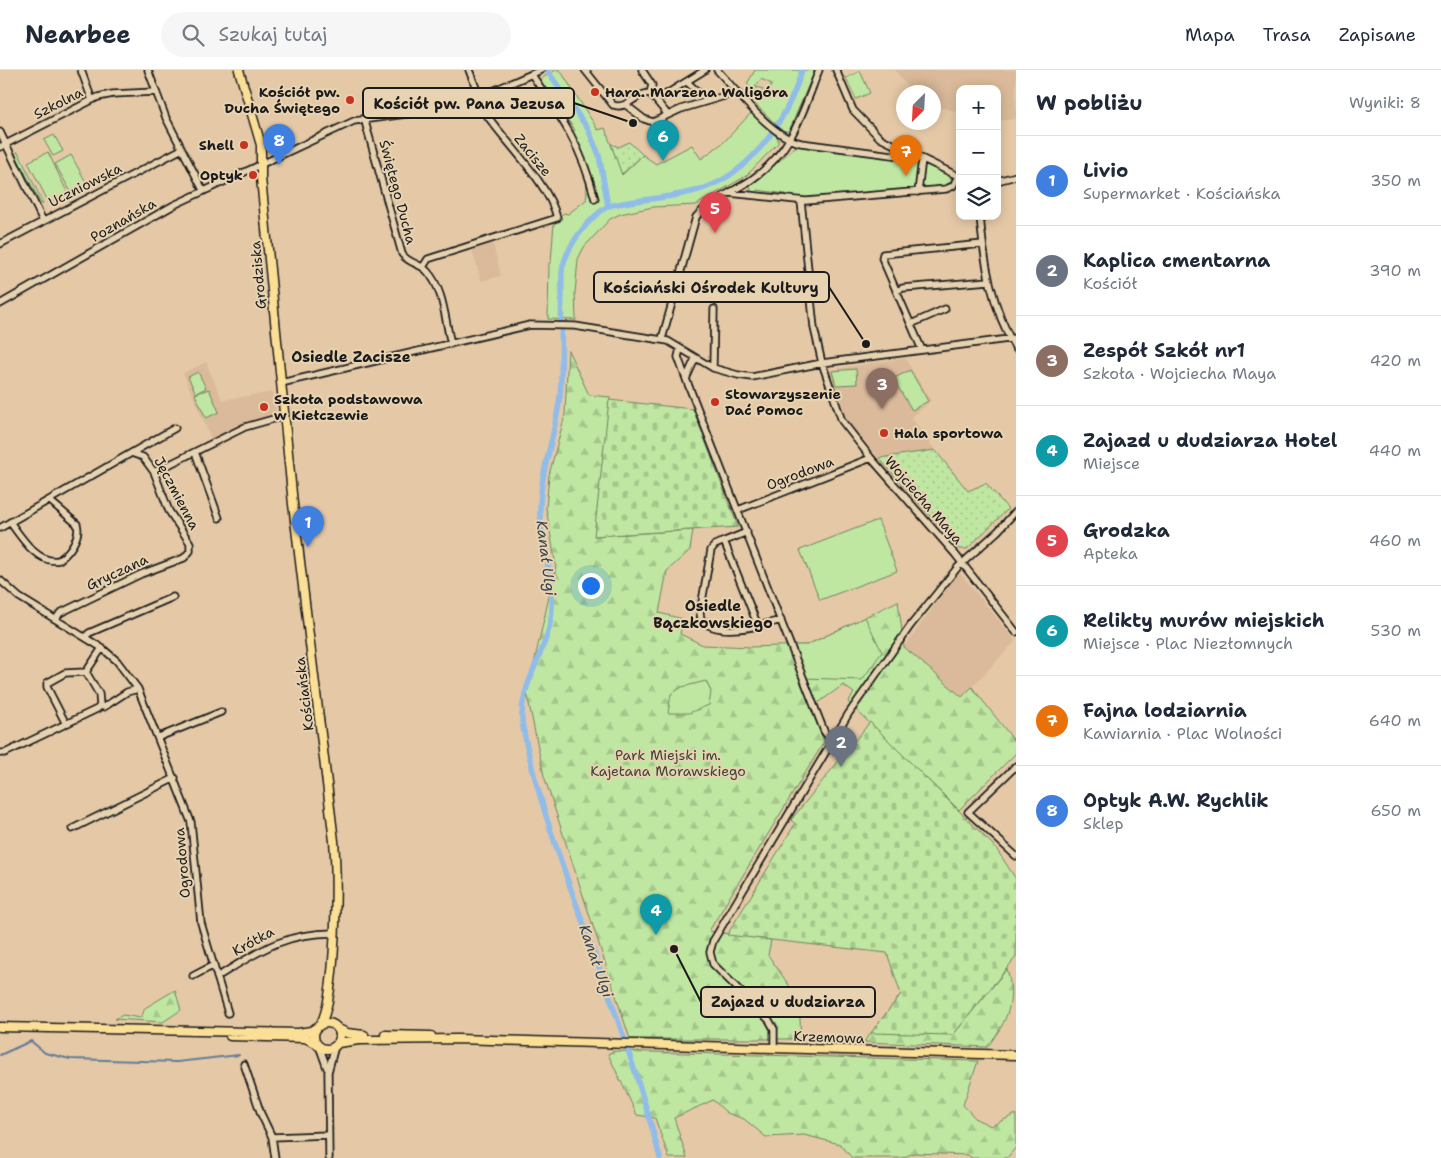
<!DOCTYPE html>
<html lang="pl">
<meta charset="utf-8">
<style>
body{margin:0;font-family:"Shantell Sans",sans-serif;background:#f6f6f7;color:#1f2937}
.controls{position:absolute;right:15px;top:15px;display:grid;overflow:hidden;border-radius:10px;box-shadow:0 2px 12px #0003}
.controls button{width:45px;height:45px;display:grid;place-items:center;padding:0;border:0;border-bottom:1px solid #e0e1e3;background:#fff;color:#1f2937;font:25px sans-serif}
.compass{position:absolute;left:896px;top:15px;width:45px;height:45px;border-radius:50%;background:#fff;box-shadow:0 2px 12px #0003;rotate:204deg}
.you{position:absolute;left:590px;top:515px;width:18px;height:18px;margin:-12px;border:4px solid #fff;border-radius:50%;background:#1a73e8;box-shadow:0 0 0 8px #1a73e833}
.badge{display:grid;place-items:center;width:32px;height:32px;border-radius:50%;background:#c8321e;color:#fff;font-size:16px;font-weight:700}
.pin{position:absolute;translate:-50% -41px;filter:drop-shadow(0 1px 2px #0008)}
.pin::after{content:'';position:absolute;top:26px;width:18px;height:15px;background:inherit;clip-path:polygon(0 0,100% 0,50% 100%)}
.list{margin:0;padding:0;list-style:none}
h2{display:flex;justify-content:space-between;align-items:center;height:65px;margin:0;padding:0 20px;font-size:21px}
h2 small{font-size:16px;font-weight:400;color:#747a83}
.list li{display:grid;grid-template-columns:32px 1fr auto;gap:15px;align-items:center;box-sizing:border-box;height:90px;padding:0 20px;border-top:1px solid #e0e1e3}
.list b{display:block;font-size:19px;white-space:nowrap}
.list p{margin:0;font-size:16px;white-space:nowrap;color:#747a83}
.list em{font-size:16px;font-style:normal;color:#747a83}
.icon{flex:none;width:28px;height:28px;fill:none;stroke:currentColor;stroke-width:2;stroke-linecap:round;stroke-linejoin:round}
.map{position:relative;flex:none;width:1016px;height:1088px;overflow:hidden}
header{display:flex;align-items:center;gap:30px;box-sizing:border-box;height:70px;padding:0 25px;background:#fff;border-bottom:1px solid #e0e1e3}
header strong{font-size:24px}
nav{display:flex;gap:28px;margin-inline-start:auto;font-size:18px}
.search{width:350px;height:45px;background:#f6f6f7;display:flex;align-items:center;gap:12px;box-sizing:border-box;padding:0 18px;border-radius:28px;color:#747a83;font-size:19px}
main{display:flex}
aside{flex:1;background:#fff}
.map>svg:first-child{display:block}
.built{fill:#daba9a}
.grass{fill:url(#grass-dots);stroke:#6e825f}
.forest{fill:url(#forest-firs);stroke:#6e825f}
.cemetery{fill:url(#cemetery-stones);stroke:#6e825f}
.park{fill:#bfe7a2;stroke:#6e825f}
.lines{fill:none;stroke-linecap:round;stroke-linejoin:round}
.stream{stroke:#627c97;stroke-width:2}
.canal{stroke:#90bce9;stroke-width:5.5}
.minor-casing{stroke:#1c1c1c;stroke-width:9}
.major-casing{stroke:#1c1c1c;stroke-width:11}
.minor{stroke:#e7d3b1;stroke-width:5.5}
.major{stroke:#fbdf96;stroke-width:8}
.poi-dot{fill:#c8321e;stroke:#e7d3b1;stroke-width:2}
.labels{text-anchor:middle;stroke-width:4;stroke-linejoin:round;paint-order:stroke}
.poi-label{font-size:14px;font-weight:bold;fill:#1c1c1c;stroke:#e7d3b1;text-anchor:start}
.street-label{font-size:14px;fill:#1c1c1c;stroke:#e7d3b1}
.park-label{font-size:14px;fill:#3d4537;stroke:#e7d3b1}
.neighbourhood-label{font-size:15px;font-weight:bold;fill:#1c1c1c;stroke:#e7d3b1}
.water-label{font-size:15px;font-style:italic;fill:#39444f;stroke:#e7d3b1}
.leader{fill:none;stroke:#1c1c1c;stroke-width:2}
.callout-dot{fill:#1c1c1c;stroke:#e7d3b1;stroke-width:2}
.callout{fill:#e7d3b1;stroke:#1c1c1c;stroke-width:2}
.callout-label{font-size:15px;text-anchor:middle;font-weight:bold;fill:#1c1c1c}
</style>
<header>
<strong>Nearbee</strong>
<div class="search"><svg class="icon" aria-label="search" viewBox="0 0 24 24"><circle cx="10" cy="10" r="6"/><path d="M15 15l6 6"/></svg>Szukaj tutaj</div>
<nav><a>Mapa</a><a>Trasa</a><a>Zapisane</a></nav>
</header>
<main>
<div class="map">
<svg width="1016" height="1088" viewBox="0 0 1016 1088">
<defs>
<pattern id="grass-dots" width="8" height="8" patternUnits="userSpaceOnUse" patternTransform="scale(1.25)"><rect width="8" height="8" fill="#bfe7a2"/><path d="M2 2h.1M6 6h.1" fill="none" stroke="#a4c68b" stroke-width="1.8" stroke-linecap="round"/></pattern>
<pattern id="forest-firs" width="22" height="20" patternUnits="userSpaceOnUse" patternTransform="scale(1.25)"><rect width="22" height="20" fill="#bfe7a2"/><path d="M5 1l3.5 6h-7zM16 11l3.5 6h-7z" fill="#a4c68b"/></pattern>
<pattern id="cemetery-stones" width="16" height="16" patternUnits="userSpaceOnUse" patternTransform="scale(1.25)"><rect width="16" height="16" fill="#bfe7a2"/><path d="M2 7V4a2 2 0 0 1 4 0v3zM10 15v-3a2 2 0 0 1 4 0v3z" fill="#a4c68b"/></pattern>
</defs>
<rect width="100%" height="100%" fill="#e5c9a7"/>
<filter id="ink" filterUnits="userSpaceOnUse"><feTurbulence type="fractalNoise" baseFrequency=".02" numOctaves="2"/><feDisplacementMap in="SourceGraphic" scale="10" xChannelSelector="R" yChannelSelector="G"/><feConvolveMatrix kernelMatrix="1 2 1 2 8 2 1 2 1" color-interpolation-filters="sRGB"/></filter>
<g filter="url(#ink)">
<path class="built" d="M 895,0 L 1016,0 L 1016,49 L 997,51 L 997,19 L 960,19 L 960,42 L 934,36 L 934,22 L 911,22 Z
M 493,173 L 501,206 L 481,211 L 472,179 Z
M 905,288 L 931,331 L 911,347 L 935,380 L 879,388 L 847,352 L 829,300 Z
M 206,292 L 222,330 L 273,322 L 276,345 L 255,350 L 212,371 L 183,303 Z
M 959,502 L 1016,571 L 962,627 L 904,577 Z"/>
<path class="grass" d="M 629,72 L 643,85 L 621,105 L 611,74 L 619,77 Z
M 935,380 L 968,421 L 986,413 L 1008,439 L 967,479 L 959,479 L 879,388 Z"/>
<path class="forest" d="M 568,280 L 589,325 L 610,327 L 595,466 L 693,460 L 690,480 L 667,501 L 659,543 L 683,549 L 680,564 L 703,575 L 751,577 L 807,575 L 898,531 L 904,577 L 962,627 L 972,617 L 1016,673 L 1016,683 L 959,740 L 848,632 L 854,623 L 843,615 L 811,638 L 824,672 L 709,861 L 771,870 L 768,885 L 799,930 L 801,969 L 630,969 L 544,706 L 527,624 L 556,496 L 546,438 L 549,405 L 565,345 Z
M 1007,899 C 1016,931 1008,951 987,977 L 864,972 L 901,924 L 953,965 Z
M 175,920 L 181,940 L 163,952 L 115,949 L 123,945 L 141,948 L 145,938 Z
M 613,981 L 978,991 L 963,1035 L 976,1049 L 991,1056 L 1016,1044 L 1016,1077 L 1007,1088 L 972,1088 L 968,1085 L 914,1083 L 902,1088 L 852,1088 L 840,1074 L 804,1065 L 766,1067 L 744,1049 L 727,1043 L 713,1030 L 674,1048 L 687,1088 L 669,1088 L 655,1048 L 637,1045 L 608,984 Z"/>
<path class="cemetery" d="M 609,330 L 693,339 L 738,457 L 594,466 Z
M 870,652 L 995,777 L 1016,809 L 1016,887 L 953,965 L 871,963 L 901,924 L 887,883 L 727,865 L 795,754 L 791,750 Z"/>
<path class="park" d="M 556,0 L 560,0 L 598,60 L 605,58 L 622,105 L 643,85 L 656,94 L 692,75 L 701,89 L 724,72 L 751,43 L 778,68 L 778,73 L 746,106 L 696,135 L 653,137 L 620,144 L 610,149 L 584,177 L 578,189 L 575,223 L 576,250 L 548,249 L 549,193 L 551,192 L 554,152 L 564,143 L 568,144 L 586,130 C 590,108 579,83 566,65 L 575,60 L 539,10 Z
M 755,0 L 815,0 L 789,61 L 783,61 L 751,30 L 757,24 L 755,21 L 757,17 L 763,19 L 760,25 L 764,29 L 772,14 L 761,9 L 753,20 L 747,14 Z
M 860,1 L 870,23 L 856,29 L 846,8 Z
M 54,65 L 63,81 L 53,86 L 44,70 Z
M 801,76 C 848,82 911,80 951,108 L 952,112 L 948,116 L 804,129 L 786,127 L 786,124 L 757,120 L 756,125 L 752,123 L 750,117 L 754,113 L 795,77 Z
M 18,82 L 43,133 L 41,134 L 15,83 Z
M 48,82 L 68,124 L 49,133 L 28,92 Z
M 71,85 L 87,114 L 71,122 L 55,94 Z
M 856,299 L 857,314 L 836,315 L 832,301 Z
M 910,300 L 928,331 L 912,340 L 893,309 Z
M 198,302 L 206,318 L 196,323 L 188,307 Z
M 209,319 L 219,342 L 206,348 L 195,324 Z
M 878,450 L 897,501 L 820,530 L 800,480 Z
M 865,547 L 882,582 L 862,610 L 804,608 L 791,575 L 807,575 Z
M 706,611 L 711,622 L 709,635 L 689,643 L 668,643 L 671,624 L 682,617 Z"/>
<g class="lines">
<path class="stream" d="M 0,985 L 31,971 L 45,983 L 70,989 L 177,992 L 239,985"/>
<path class="canal" d="M 547,0 L 588,59 L 599,85 L 608,136
M 660,1088 C 638,1002 607,919 577,836 C 556,778 535,718 523,658 C 515,617 551,579 552,538 C 554,507 541,475 540,443 C 539,403 556,365 560,325 C 563,292 560,258 562,225 C 562,216 561,204 563,195 C 570,172 588,149 608,136 C 636,129 666,129 695,121 C 749,107 787,51 802,0"/>
<g class="minor-casing">
<path id="minor" d="M 81,0 L 92,30
M 148,0 L 166,48 L 203,120
M 469,0 L 480,28
M 585,0 L 613,35 C 628,40 635,23 650,23 L 668,45
M 642,0 L 652,15 L 650,23
M 717,0 C 739,23 770,66 801,73 L 922,89
M 836,0 L 853,40 L 880,68 L 960,107
M 532,5 C 563,50 581,75 595,129
M 687,12 L 708,31
M 655,28 L 663,26 L 705,0
M 626,35 L 644,49 L 653,52 L 681,39 L 738,22
M 364,48 L 402,184 C 409,194 420,193 427,201 C 444,219 445,251 451,274
M 0,62 L 43,151
M 0,77 L 98,27 L 113,24 L 155,22
M 997,111 L 1016,106
M 918,122 L 922,89
M 729,123 L 806,131 L 946,119 L 953,116 L 958,106
M 801,131 L 814,258 L 822,293 L 842,351 L 871,388 L 955,484 L 1016,562
M 980,146 C 984,192 992,239 1016,279
M 0,174 L 182,79
M 423,197 L 428,189 L 557,148 C 549,113 504,71 483,40
M 896,221 L 903,218 L 989,211
M 0,234 L 174,135 L 354,51 L 436,40 L 472,30 L 541,0
M 911,254 L 945,239
M 662,269 L 696,147 C 711,130 733,122 751,110 C 792,82 802,44 819,0
M 680,279 L 678,287 L 686,309 L 824,661 L 832,672
M 922,280 L 882,188 L 883,184 L 983,174
M 713,298 L 714,239
M 686,309 L 695,289
M 281,313 L 530,255 L 575,256 L 668,271 L 713,298 L 738,305 L 752,307 L 822,293 L 1016,268
M 195,382 L 219,448
M 154,402 L 245,357 L 284,346
M 738,440 L 871,388
M 10,452 C 21,467 38,495 59,490 C 69,483 81,467 77,454 L 49,430
M 0,458 L 175,358
M 747,462 L 715,475 L 711,480 L 700,543 L 701,549 C 716,568 760,556 781,550
M 724,471 L 758,556
M 0,510 L 19,527 L 102,578 L 117,591 L 138,619 L 191,752 L 201,853 L 228,943
M 56,549 L 60,543 L 141,504 L 184,488 L 190,481 L 190,473 L 169,441 L 154,402 L 143,387 L 134,384
M 85,567 L 89,563 L 173,527
M 100,636 L 104,637 L 127,622 L 138,619
M 66,654 L 47,617 L 47,613 L 65,603 L 86,602
M 159,667 L 221,642
M 0,683 L 5,683 L 97,639 L 100,636 L 99,624 L 86,602 L 102,578
M 1016,696 L 968,742 L 1016,786
M 72,759 L 175,708
M 193,906 L 214,895
M 217,907 C 259,881 283,863 334,863
M 319,976 L 327,998
M 774,978 L 774,959 L 769,950 L 713,894 L 710,882 L 713,871 L 849,643 L 911,555 L 958,497 L 998,461 L 1016,441
M 244,994 L 261,1044 L 272,1067 L 275,1088
M 272,1067 L 328,1065
M 329,1088 L 328,1002 L 335,976"/>
</g>
<g class="major-casing">
<path id="major" d="M 239,0 L 261,75 L 261,108 L 293,434 L 334,771 C 337,805 337,929 320,955
M314 966a13 13 0 1 1 26 0a13 13 0 1 1-26 0Z
M 0,957 L 298,963 L 311,961 L 317,957
M 338,959 L 347,963 L 364,965
M 385,965 L 431,966
M 230,966 L 305,968 L 316,973
M 338,973 L 359,970 L 458,969 L 1016,985"/>
</g>
<use href="#minor" class="minor"/>
<use href="#major" class="major"/>
</g>
</g>
<g class="poi-dot">
<circle cx="595" cy="22" r="5"/>
<circle cx="350" cy="30" r="5"/>
<circle cx="244" cy="75" r="5"/>
<circle cx="253" cy="105" r="5"/>
<circle cx="715" cy="332" r="5"/>
<circle cx="264" cy="337" r="5"/>
<circle cx="884" cy="363" r="5"/>
</g>
<g class="labels">
<g class="poi-label">
<text x="340" y="27" text-anchor="end">Kościół pw.<tspan x="340" dy="16">Ducha Świętego</tspan></text>
<text x="605" y="27">Hara. Marzena Waligóra</text>
<text x="234" y="80" text-anchor="end">Shell</text>
<text x="243" y="110" text-anchor="end">Optyk</text>
<text x="725" y="329">Stowarzyszenie<tspan x="725" dy="16">Dać Pomoc</tspan></text>
<text x="274" y="334">Szkoła podstawowa<tspan x="274" dy="16">w Kiełczewie</tspan></text>
<text x="894" y="368">Hala sportowa</text>
</g>
<g class="street-label">
<text transform="translate(58 33) rotate(-27)" y="5">Szkolna</text>
<text transform="translate(533 85) rotate(51)" y="5">Zacisze</text>
<text transform="translate(85 115) rotate(-27)" y="5">Uczniowska</text>
<text transform="translate(398 122) rotate(75)" y="5">Świętego Ducha</text>
<text transform="translate(123 150) rotate(-30)" y="5">Poznańska</text>
<text transform="translate(258 205) rotate(-95)" y="5">Grodziska</text>
<text transform="translate(800 403) rotate(-21)" y="5">Ogrodowa</text>
<text transform="translate(177 423) rotate(62)" y="5">Jęczmienna</text>
<text transform="translate(924 430) rotate(49)" y="5">Wojciecha Maya</text>
<text transform="translate(117 502) rotate(-25)" y="5">Gryczana</text>
<text transform="translate(304 624) rotate(-97)" y="5">Kościańska</text>
<text transform="translate(182 793) rotate(-95)" y="5">Ogrodowa</text>
<text transform="translate(253 871) rotate(-29)" y="5">Krótka</text>
<text transform="translate(829 967) rotate(2)" y="5">Krzemowa</text>
</g>
<g class="park-label">
<text x="668" y="690">Park Miejski im.<tspan x="668" dy="16">Kajetana Morawskiego</tspan></text>
</g>
<g class="neighbourhood-label">
<text x="351" y="292">Osiedle Zacisze</text>
<text x="713" y="541">Osiedle<tspan x="713" dy="17">Bączkowskiego</tspan></text>
</g>
<g class="water-label">
<text transform="translate(546 488) rotate(83)" y="5">Kanał Ulgi</text>
<text transform="translate(596 891) rotate(71)" y="5">Kanał Ulgi</text>
</g>
</g>
<path class="leader" d="M633 53L574 33M866 274L829 217M674 879L701 932"/>
<g class="callout-dot">
<circle cx="633" cy="53" r="5"/>
<circle cx="866" cy="274" r="5"/>
<circle cx="674" cy="879" r="5"/>
</g>
<g class="callout">
<rect x="363" y="18" width="211" height="30" rx="5"/>
<rect x="594" y="202" width="235" height="30" rx="5"/>
<rect x="701" y="917" width="174" height="30" rx="5"/>
</g>
<g class="callout-label">
<text x="469" y="39">Kościół pw. Pana Jezusa</text>
<text x="711" y="223">Kościański Ośrodek Kultury</text>
<text x="788" y="937">Zajazd u dudziarza</text>
</g>
</svg>
<div class="controls">
<button>+</button>
<button>−</button>
<button><svg class="icon" aria-label="layers" viewBox="0 0 24 24"><path d="M12 4l9 5-9 5-9-5zM3 14l9 5 9-5"/></svg></button>
</div>
<svg class="compass" viewBox="-18 -18 36 36"><path d="M0-13l5 13h-10z" fill="#e53935"/><path d="M0 13l5-13h-10z" fill="#747a83"/></svg>
<div class="you"></div>
<div class="pin badge" style="left:308px;top:477px;background:#3f7fe0">1</div>
<div class="pin badge" style="left:841px;top:697px;background:#6b7280">2</div>
<div class="pin badge" style="left:882px;top:339px;background:#8d6e63">3</div>
<div class="pin badge" style="left:656px;top:865px;background:#0f9aa8">4</div>
<div class="pin badge" style="left:715px;top:163px;background:#e0444e">5</div>
<div class="pin badge" style="left:663px;top:91px;background:#0f9aa8">6</div>
<div class="pin badge" style="left:906px;top:106px;background:#e8710a">7</div>
<div class="pin badge" style="left:279px;top:95px;background:#3f7fe0">8</div>
</div>
<aside>
<h2>W pobliżu<small>Wyniki: 8</small></h2>
<ul class="list">
<li><span class="badge" style="background:#3f7fe0">1</span><div><b>Livio</b><p>Supermarket · Kościańska</p></div><em>350 m</em></li>
<li><span class="badge" style="background:#6b7280">2</span><div><b>Kaplica cmentarna</b><p>Kościół</p></div><em>390 m</em></li>
<li><span class="badge" style="background:#8d6e63">3</span><div><b>Zespół Szkół nr1</b><p>Szkoła · Wojciecha Maya</p></div><em>420 m</em></li>
<li><span class="badge" style="background:#0f9aa8">4</span><div><b>Zajazd u dudziarza Hotel</b><p>Miejsce</p></div><em>440 m</em></li>
<li><span class="badge" style="background:#e0444e">5</span><div><b>Grodzka</b><p>Apteka</p></div><em>460 m</em></li>
<li><span class="badge" style="background:#0f9aa8">6</span><div><b>Relikty murów miejskich</b><p>Miejsce · Plac Niezłomnych</p></div><em>530 m</em></li>
<li><span class="badge" style="background:#e8710a">7</span><div><b>Fajna lodziarnia</b><p>Kawiarnia · Plac Wolności</p></div><em>640 m</em></li>
<li><span class="badge" style="background:#3f7fe0">8</span><div><b>Optyk A.W. Rychlik</b><p>Sklep</p></div><em>650 m</em></li>
</ul>
</aside>
</main>
